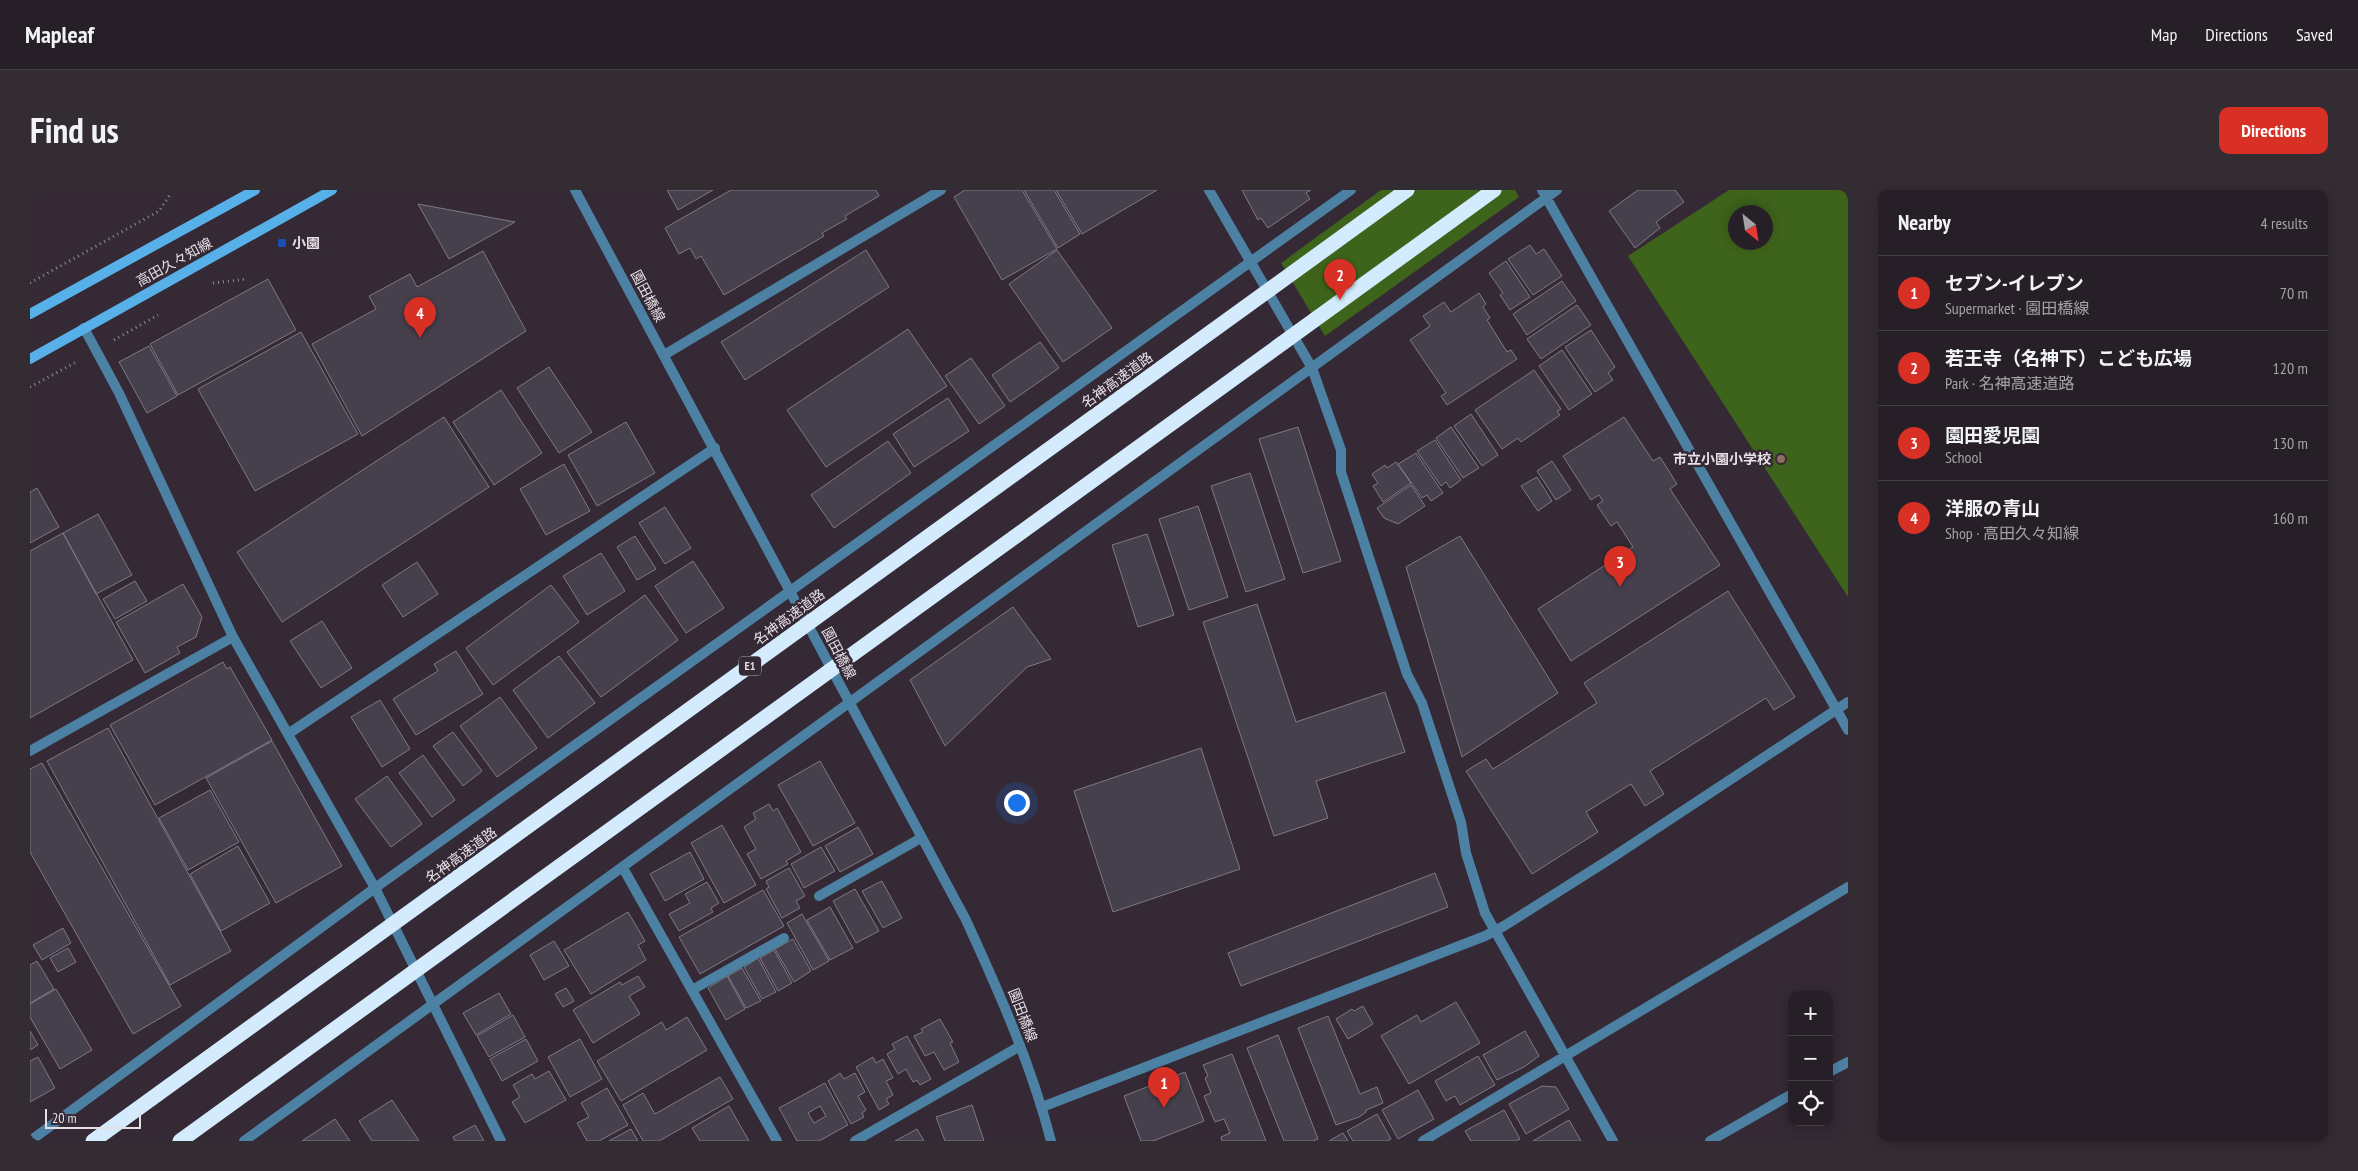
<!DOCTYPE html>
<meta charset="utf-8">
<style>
body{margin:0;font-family:"PT Sans Narrow","Noto Sans JP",sans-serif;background:#332c33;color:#f1f3f6}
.controls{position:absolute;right:15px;bottom:15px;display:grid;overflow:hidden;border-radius:10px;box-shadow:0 2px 12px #0003}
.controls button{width:45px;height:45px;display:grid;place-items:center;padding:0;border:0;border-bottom:1px solid #433d44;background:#271f27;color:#f1f3f6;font:25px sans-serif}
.compass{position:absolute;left:1698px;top:15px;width:45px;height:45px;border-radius:50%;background:#271f27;box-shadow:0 2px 12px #0003;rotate:150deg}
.scale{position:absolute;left:15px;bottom:12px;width:96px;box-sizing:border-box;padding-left:5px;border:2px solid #e6dfe6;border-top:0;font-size:14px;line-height:18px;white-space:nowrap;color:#e6dfe6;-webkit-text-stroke:4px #342934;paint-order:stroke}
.you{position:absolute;left:986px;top:612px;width:18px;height:18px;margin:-12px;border:4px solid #fff;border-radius:50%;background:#1a73e8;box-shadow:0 0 0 8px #1a73e833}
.badge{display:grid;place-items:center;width:32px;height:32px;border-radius:50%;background:#d93025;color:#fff;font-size:16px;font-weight:700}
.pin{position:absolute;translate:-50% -41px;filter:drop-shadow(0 1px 2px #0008)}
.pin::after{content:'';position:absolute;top:26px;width:18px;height:15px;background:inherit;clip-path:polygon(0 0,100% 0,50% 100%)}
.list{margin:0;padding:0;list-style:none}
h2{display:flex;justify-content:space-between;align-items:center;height:65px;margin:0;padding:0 20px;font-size:21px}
h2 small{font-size:16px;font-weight:400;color:#a4a2a7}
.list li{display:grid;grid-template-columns:32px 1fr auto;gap:15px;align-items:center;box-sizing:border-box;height:75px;padding:0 20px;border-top:1px solid #433d44}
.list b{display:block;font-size:19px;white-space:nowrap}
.list p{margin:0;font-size:16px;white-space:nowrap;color:#a4a2a7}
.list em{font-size:16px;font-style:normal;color:#a4a2a7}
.icon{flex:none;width:28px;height:28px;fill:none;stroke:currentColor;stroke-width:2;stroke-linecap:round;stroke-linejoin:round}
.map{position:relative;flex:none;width:1818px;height:951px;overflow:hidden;border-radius:10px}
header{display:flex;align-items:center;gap:30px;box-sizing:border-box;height:70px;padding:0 25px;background:#271f27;border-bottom:1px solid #433d44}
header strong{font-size:24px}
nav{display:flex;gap:28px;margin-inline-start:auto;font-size:18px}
.intro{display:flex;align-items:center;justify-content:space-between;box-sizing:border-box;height:120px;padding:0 30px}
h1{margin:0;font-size:35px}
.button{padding:12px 22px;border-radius:10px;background:#d93025;color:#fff;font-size:18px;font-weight:700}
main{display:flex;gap:30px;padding:0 30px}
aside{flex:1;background:#271f27;border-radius:10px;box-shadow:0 2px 12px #0003}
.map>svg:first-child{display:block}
.green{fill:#3e631b;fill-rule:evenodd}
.building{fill:#46404d;stroke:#7f7887;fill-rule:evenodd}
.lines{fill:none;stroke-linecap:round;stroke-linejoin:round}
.path{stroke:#948b94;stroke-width:3;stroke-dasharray:1 4;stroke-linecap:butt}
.minor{stroke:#4d81a4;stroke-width:10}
.tertiary{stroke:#4d81a4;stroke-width:10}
.secondary{stroke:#58b0e8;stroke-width:10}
.motorway-bridge{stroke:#d3ebfc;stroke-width:15}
.transit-dot{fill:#1a4fb4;stroke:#342934;stroke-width:2}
.education-dot{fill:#8d6e63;stroke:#342934;stroke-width:2}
.labels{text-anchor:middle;stroke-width:5;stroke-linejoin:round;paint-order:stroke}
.shield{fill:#342934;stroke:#b1a8b1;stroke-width:1}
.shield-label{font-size:12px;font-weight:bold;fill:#e6dfe6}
.poi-label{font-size:14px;font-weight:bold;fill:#e6dfe6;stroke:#342934;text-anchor:start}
.street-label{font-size:14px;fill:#e6dfe6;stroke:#342934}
</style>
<header>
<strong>Mapleaf</strong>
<nav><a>Map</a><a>Directions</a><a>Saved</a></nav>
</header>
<div class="intro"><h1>Find us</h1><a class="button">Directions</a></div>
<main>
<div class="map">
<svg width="1818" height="951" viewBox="0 0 1818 951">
<rect width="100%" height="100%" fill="#342934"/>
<path class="green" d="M 1351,0 L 1485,0 L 1489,7 L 1295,146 L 1251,73 Z
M 1699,0 L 1818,0 L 1818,407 L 1598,66 ZM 1706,22 L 1736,22 L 1736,52 L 1706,52 Z"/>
<path class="building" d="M 637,0 L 683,0 L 648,20 Z
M 701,0 L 846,0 L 849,6 L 815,26 L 817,29 L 792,43 L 794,46 L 694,105 L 671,66 L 666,69 L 660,58 L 649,64 L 635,38 Z
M 935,0 L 992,0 L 1027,59 L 972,90 L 924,7 Z
M 994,0 L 1024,0 L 1050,44 L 1028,58 Z
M 1026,0 L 1127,0 L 1052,44 Z
M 1212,0 L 1281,0 L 1276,3 L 1280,9 L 1238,38 L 1231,28 L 1228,30 Z
M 1608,0 L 1645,0 L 1654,12 L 1626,32 L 1630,38 L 1605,58 L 1579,21 Z
M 388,14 L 485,32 L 419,69 Z
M 1500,55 L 1506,64 L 1514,59 L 1532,86 L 1503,105 L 1478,69 Z
M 836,60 L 859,97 L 715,190 L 691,152 Z
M 1027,60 L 1082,138 L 1033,172 L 979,94 Z
M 453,61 L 496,141 L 332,246 L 282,154 L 346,119 L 339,106 L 380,84 L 387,97 Z
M 1476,71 L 1500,107 L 1480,120 L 1470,105 L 1473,103 L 1459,83 Z
M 238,89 L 266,140 L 148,205 L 120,154 Z
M 1532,91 L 1546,111 L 1497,145 L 1483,124 Z
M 1449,103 L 1456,114 L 1453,117 L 1460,128 L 1457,130 L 1477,162 L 1481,160 L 1487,169 L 1417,215 L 1411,206 L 1416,203 L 1380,150 L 1400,136 L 1393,126 L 1414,112 L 1421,122 Z
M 1547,115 L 1561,135 L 1511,169 L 1497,149 Z
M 878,139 L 917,196 L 796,277 L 757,220 Z
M 1561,140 L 1585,177 L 1578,183 L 1583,190 L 1565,202 L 1535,157 Z
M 271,142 L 328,244 L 225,301 L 168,199 Z
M 1010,152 L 1029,178 L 980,212 L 962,185 Z
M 119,156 L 147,206 L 117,223 L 89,172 Z
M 1532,160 L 1562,204 L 1539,220 L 1509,176 Z
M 941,168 L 975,216 L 949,234 L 915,186 Z
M 519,177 L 562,242 L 529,263 L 487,198 Z
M 1504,180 L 1531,219 L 1527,221 L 1530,225 L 1491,252 L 1488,248 L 1472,259 L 1445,220 Z
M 471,200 L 512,263 L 464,295 L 423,232 Z
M 918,208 L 939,241 L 884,277 L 863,244 Z
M 1441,224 L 1468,265 L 1452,276 L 1424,236 Z
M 414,227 L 459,297 L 252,432 L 207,362 Z
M 1594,227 L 1623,271 L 1630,267 L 1647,294 L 1640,299 L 1690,375 L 1541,471 L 1508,419 L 1603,357 L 1587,332 L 1581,336 L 1567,315 L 1573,311 L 1569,305 L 1561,310 L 1533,266 Z
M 596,232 L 625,283 L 567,316 L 538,265 Z
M 1268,237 L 1311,371 L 1273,383 L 1229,249 Z
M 1421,237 L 1449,278 L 1433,288 L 1406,248 Z
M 1405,250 L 1431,290 L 1420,298 L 1416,292 L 1411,296 L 1387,261 Z
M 858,251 L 881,283 L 804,338 L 781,305 Z
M 1386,263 L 1413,303 L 1401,311 L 1397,305 L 1392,308 L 1368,274 Z
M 1522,271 L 1541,300 L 1526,310 L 1507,281 Z
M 1366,272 L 1381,293 L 1353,312 L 1343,296 L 1348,293 L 1342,284 L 1355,275 L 1357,278 Z
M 534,274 L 560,321 L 516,345 L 490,299 Z
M 1220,283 L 1255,389 L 1216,402 L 1181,296 Z
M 1507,287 L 1522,311 L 1508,321 L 1491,296 Z
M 1381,295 L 1395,316 L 1368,334 L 1354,328 L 1347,318 Z
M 7,298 L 29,337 L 0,353 L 0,302 Z
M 1168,316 L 1198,407 L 1159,420 L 1129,329 Z
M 635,317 L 661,358 L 635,374 L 609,333 Z
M 68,324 L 102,385 L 66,404 L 33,343 Z
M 33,343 L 103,470 L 0,528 L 0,361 Z
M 1117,344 L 1144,425 L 1108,437 L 1082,355 Z
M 605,346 L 626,379 L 607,390 L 587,357 Z
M 1430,346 L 1528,503 L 1432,567 L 1376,377 Z
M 571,363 L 595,401 L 557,425 L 533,386 Z
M 663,371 L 694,418 L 656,443 L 625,396 Z
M 387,372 L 408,404 L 373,427 L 352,395 Z
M 105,391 L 117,411 L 85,429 L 73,409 Z
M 153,394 L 172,427 L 166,447 L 147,457 L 150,463 L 115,483 L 86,432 Z
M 521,395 L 549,432 L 463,495 L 436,458 Z
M 1698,401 L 1765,507 L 1744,520 L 1736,508 L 1620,581 L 1634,604 L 1615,616 L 1601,594 L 1556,622 L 1568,642 L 1502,684 L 1436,581 L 1456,569 L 1463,579 L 1567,513 L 1554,493 Z
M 615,405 L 648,450 L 571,507 L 537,462 Z
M 1227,414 L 1266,532 L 1355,502 L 1375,562 L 1286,591 L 1298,628 L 1244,646 L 1173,432 Z
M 983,417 L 1021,469 L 997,477 L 915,556 L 880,490 Z
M 292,431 L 322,478 L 291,498 L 260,451 Z
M 426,461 L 453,504 L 386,545 L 363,509 L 408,481 L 404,474 Z
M 529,466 L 565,513 L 518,548 L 483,500 Z
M 193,472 L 197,479 L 200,477 L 242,550 L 125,615 L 80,535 Z
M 470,507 L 507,558 L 467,587 L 430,536 Z
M 350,510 L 380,559 L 352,577 L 321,527 Z
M 78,538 L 201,761 L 140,795 L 17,571 Z
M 423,542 L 452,581 L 433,596 L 403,556 Z
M 242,551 L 312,676 L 246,713 L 176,588 Z
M 1171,558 L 1210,679 L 1083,722 L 1044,601 Z
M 393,565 L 425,610 L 402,627 L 369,583 Z
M 790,571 L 825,633 L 783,656 L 748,595 Z
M 12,573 L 151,816 L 103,844 L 0,662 L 0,579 Z
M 357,586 L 392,634 L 361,657 L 325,609 Z
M 180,600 L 209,652 L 158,680 L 129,628 Z
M 739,614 L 743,621 L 747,618 L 771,662 L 756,671 L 758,674 L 731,689 L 717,664 L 726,659 L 714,637 L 726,629 L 723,623 Z
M 692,635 L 726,695 L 694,713 L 661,653 Z
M 828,637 L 843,664 L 810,682 L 795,656 Z
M 208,656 L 240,713 L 191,741 L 160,684 Z
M 791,657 L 805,681 L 774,698 L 761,674 Z
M 660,662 L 674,689 L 635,711 L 620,684 Z
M 759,678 L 775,706 L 766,711 L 770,718 L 752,728 L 736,699 L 739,697 L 736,691 Z
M 1405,683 L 1418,717 L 1211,796 L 1198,763 Z
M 852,691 L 872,728 L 853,738 L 832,701 Z
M 677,692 L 689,713 L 681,718 L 683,722 L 649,741 L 639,724 L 660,713 L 655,704 Z
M 825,699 L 849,741 L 826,753 L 803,711 Z
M 733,700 L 754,736 L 670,784 L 649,747 Z
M 800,717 L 823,758 L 800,770 L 777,730 Z
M 598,722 L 615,751 L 608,755 L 616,770 L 561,804 L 534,760 Z
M 772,724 L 799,771 L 783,780 L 757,733 Z
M 33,738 L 41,753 L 12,770 L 3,755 Z
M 763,749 L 781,781 L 764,792 L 745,759 Z
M 524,751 L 539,776 L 514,790 L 500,765 Z
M 38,758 L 46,772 L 28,782 L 20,768 Z
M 744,760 L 762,793 L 748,801 L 730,768 Z
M 728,768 L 746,802 L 732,809 L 714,777 Z
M 7,771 L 24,799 L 0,813 L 0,775 Z
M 712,778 L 731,811 L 716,818 L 698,786 Z
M 608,786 L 615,797 L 599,806 L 610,824 L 563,853 L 543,820 L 590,792 L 592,795 Z
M 697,786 L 715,819 L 696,830 L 678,798 Z
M 536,798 L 544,811 L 533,817 L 525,804 Z
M 26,799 L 62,860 L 30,879 L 0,827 L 0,814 Z
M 469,803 L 481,824 L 446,845 L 433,823 Z
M 1426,812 L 1450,853 L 1379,894 L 1351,846 L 1387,825 L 1391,832 Z
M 1333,816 L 1343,834 L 1318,849 L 1306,829 L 1322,819 L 1324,821 Z
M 483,825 L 495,847 L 459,867 L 447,846 Z
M 1298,826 L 1330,904 L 1347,897 L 1353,913 L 1336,920 L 1336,922 L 1329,927 L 1306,935 L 1268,838 Z
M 657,827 L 677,860 L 591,911 L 567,871 L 632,832 L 636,840 Z
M 910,829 L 923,852 L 920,853 L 929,872 L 914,880 L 904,862 L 895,866 L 884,846 L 893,842 L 891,839 Z
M 0,841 L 8,855 L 0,860 Z
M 1495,841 L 1509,866 L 1494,877 L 1467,890 L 1453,865 Z
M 1248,845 L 1288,949 L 1283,951 L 1254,951 L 1217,858 Z
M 877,846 L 901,889 L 890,895 L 887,890 L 883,892 L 876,879 L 868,884 L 857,864 L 865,859 L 862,854 Z
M 496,849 L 508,871 L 472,891 L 460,869 Z
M 550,849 L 572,889 L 540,907 L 518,867 Z
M 1202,864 L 1236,951 L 1192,951 L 1191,947 L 1200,943 L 1194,929 L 1185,932 L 1174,906 L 1181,903 L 1175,888 L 1178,886 L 1173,875 Z
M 1448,866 L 1465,895 L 1430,915 L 1425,906 L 1416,911 L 1405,891 Z
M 8,867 L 25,898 L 0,912 L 0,871 Z
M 843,867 L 846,873 L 853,869 L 863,888 L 856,891 L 863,905 L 856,909 L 859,914 L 849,920 L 826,877 Z
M 519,881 L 536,910 L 495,933 L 482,912 L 490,907 L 483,895 L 502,884 L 505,889 Z
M 1155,882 L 1174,931 L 1123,951 L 1111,951 L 1094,906 Z
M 810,883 L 814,889 L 825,883 L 835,902 L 828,906 L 836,920 L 832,923 L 834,927 L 821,934 L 798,891 Z
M 690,887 L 703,909 L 629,951 L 613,951 L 593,915 L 613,903 L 625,924 Z
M 795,893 L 818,935 L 789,951 L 767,951 L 749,918 ZM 790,916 L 796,926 L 784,933 L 778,923 Z
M 1512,896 L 1526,897 L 1539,919 L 1496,944 L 1479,914 Z
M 577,898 L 598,935 L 569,951 L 557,951 L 547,933 L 559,927 L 551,913 Z
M 1388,900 L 1404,929 L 1368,949 L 1352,920 Z
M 362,910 L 389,951 L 342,951 L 329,931 Z
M 942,915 L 954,951 L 915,951 L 906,927 Z
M 699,916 L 719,951 L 670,951 L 662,938 Z
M 1474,920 L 1490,949 L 1486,951 L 1441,951 L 1435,941 Z
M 1347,924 L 1361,949 L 1357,951 L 1323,951 L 1317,941 Z
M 305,929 L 320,951 L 272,951 Z
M 1539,930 L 1551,951 L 1503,951 Z
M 445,935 L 454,951 L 425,951 L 423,947 Z
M 601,939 L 608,951 L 579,951 Z
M 887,939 L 894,951 L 865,951 Z
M 1313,943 L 1318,951 L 1299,951 Z"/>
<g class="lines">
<path class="path" d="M 0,93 L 129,21 L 140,5
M 183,93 L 217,89
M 84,150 L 128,125
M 0,197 L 48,171"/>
<path class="minor" d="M 1179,0 L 1282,178 L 1311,260 L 1311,282 L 1377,484 L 1392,513 L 1431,632 L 1436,663 L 1455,723 L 1583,951
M 1512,0 L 1818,540
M 54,138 L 89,203 L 203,447 L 345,698 L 471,951
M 634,165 L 911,0
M 258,544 L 685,258
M 0,561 L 203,447
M 593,678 L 747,951
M 789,706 L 891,648
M 662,800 L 754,748
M 1799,882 L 1818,872
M 1012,917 L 1455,746 L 1474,736 L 1580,669 L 1818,512
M 0,951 L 345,698 L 1321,0
M 214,951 L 1527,0
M 825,951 L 990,856
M 1393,951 L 1818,697
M 1680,951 L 1762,904"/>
<path class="tertiary" d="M 545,0 L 936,730 C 969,802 1001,874 1021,951"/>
<path class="secondary" d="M 0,124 L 225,0
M 0,169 L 302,0"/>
<path class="motorway-bridge" d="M 63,951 L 1377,0
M 150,951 L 1464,0"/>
</g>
<rect class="transit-dot" x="247" y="48" width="10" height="10" rx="2.5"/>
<circle class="education-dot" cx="1751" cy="269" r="5"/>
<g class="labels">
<rect class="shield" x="709" y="466.5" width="22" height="19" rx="4"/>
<g class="shield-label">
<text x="720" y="480">E1</text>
</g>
<g class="poi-label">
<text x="262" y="58">小園</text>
<text x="1741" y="274" text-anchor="end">市立小園小学校</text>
</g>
<g class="street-label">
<text transform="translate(144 72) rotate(-29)" y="5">高田久々知線</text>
<text transform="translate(618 106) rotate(62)" y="5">園田橋線</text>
<text transform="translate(1087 190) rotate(-36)" y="5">名神高速道路</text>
<text transform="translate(759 427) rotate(-36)" y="5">名神高速道路</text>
<text transform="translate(809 463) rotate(62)" y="5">園田橋線</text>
<text transform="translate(431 665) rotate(-36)" y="5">名神高速道路</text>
<text transform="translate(993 825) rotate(69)" y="5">園田橋線</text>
</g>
</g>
</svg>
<div class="controls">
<button>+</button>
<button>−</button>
<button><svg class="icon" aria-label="locate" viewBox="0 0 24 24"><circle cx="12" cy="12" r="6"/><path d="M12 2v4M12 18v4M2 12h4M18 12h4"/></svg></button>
</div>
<svg class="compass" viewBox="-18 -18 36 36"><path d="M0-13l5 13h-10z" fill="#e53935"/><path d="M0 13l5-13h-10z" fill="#a4a2a7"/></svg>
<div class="scale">20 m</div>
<div class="you"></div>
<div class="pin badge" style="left:1134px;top:918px">1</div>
<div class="pin badge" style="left:1310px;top:110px">2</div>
<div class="pin badge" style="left:1590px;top:397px">3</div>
<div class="pin badge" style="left:390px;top:148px">4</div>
</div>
<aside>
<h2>Nearby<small>4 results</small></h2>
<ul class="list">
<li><span class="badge">1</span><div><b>セブン-イレブン</b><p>Supermarket · 園田橋線</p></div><em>70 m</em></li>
<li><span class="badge">2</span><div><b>若王寺（名神下）こども広場</b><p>Park · 名神高速道路</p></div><em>120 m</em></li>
<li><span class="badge">3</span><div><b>園田愛児園</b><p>School</p></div><em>130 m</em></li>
<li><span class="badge">4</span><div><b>洋服の青山</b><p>Shop · 高田久々知線</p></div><em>160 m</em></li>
</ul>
</aside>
</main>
